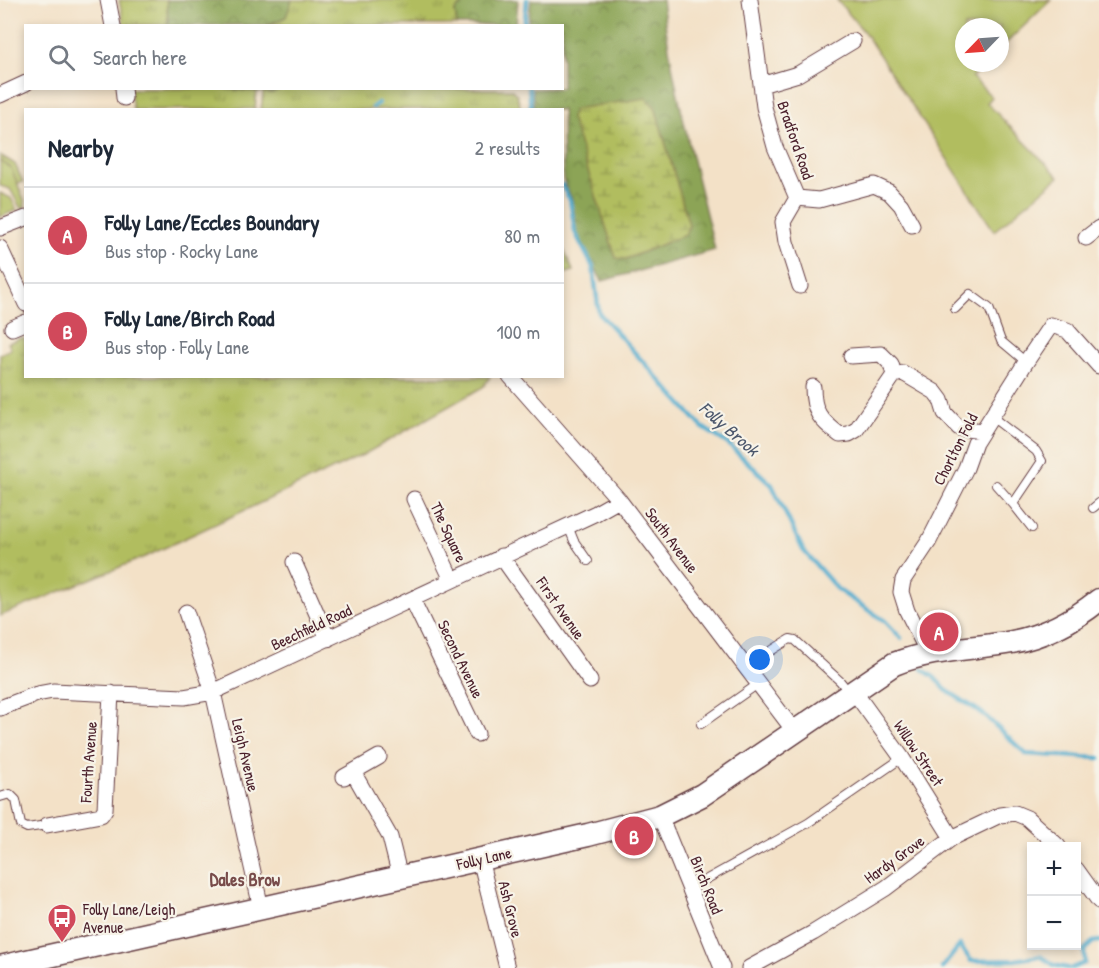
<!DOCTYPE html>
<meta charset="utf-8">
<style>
body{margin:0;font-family:"Patrick Hand",sans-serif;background:#f2f2f3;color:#1f2937}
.controls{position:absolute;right:18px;bottom:18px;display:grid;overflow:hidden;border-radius:0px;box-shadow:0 3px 9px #0003}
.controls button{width:54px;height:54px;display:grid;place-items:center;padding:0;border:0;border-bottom:2px solid #e0e1e3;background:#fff;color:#1f2937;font:30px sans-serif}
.compass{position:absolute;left:955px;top:18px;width:54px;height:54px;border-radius:50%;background:#fff;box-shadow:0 3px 9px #0003;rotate:245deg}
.you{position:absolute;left:760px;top:660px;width:21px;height:21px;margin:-15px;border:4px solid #fff;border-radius:50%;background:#1a73e8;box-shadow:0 0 0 9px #1a73e833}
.badge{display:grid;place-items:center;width:39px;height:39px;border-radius:50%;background:#d1495b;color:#fff;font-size:20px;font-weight:700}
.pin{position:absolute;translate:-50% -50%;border:3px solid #fff;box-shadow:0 2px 6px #0006}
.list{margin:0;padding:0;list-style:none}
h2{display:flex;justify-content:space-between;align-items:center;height:78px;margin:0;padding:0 24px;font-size:26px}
h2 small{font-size:20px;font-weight:400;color:#747a83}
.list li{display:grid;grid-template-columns:39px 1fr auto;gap:18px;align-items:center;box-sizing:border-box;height:96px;padding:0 24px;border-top:2px solid #e0e1e3}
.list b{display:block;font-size:22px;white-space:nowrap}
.list p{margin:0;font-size:20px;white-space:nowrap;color:#747a83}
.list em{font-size:20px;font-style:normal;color:#747a83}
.icon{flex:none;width:33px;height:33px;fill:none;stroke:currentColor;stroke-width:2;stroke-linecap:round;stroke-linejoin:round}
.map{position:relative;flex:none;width:1099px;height:968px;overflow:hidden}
.search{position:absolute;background:#fff;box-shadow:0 3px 9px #0003;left:24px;top:24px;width:540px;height:66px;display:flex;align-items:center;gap:15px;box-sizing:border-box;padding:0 21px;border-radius:0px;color:#747a83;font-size:22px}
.panel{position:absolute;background:#fff;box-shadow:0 3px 9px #0003;left:24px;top:108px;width:540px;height:270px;border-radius:0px}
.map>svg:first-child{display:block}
.grass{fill:url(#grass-tufts);stroke:#7e6e45;stroke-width:1.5}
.forest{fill:url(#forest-crowns);stroke:#6b6240;stroke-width:1.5;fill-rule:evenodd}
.wetland{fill:url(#wetland-marsh);stroke:#7e6e45;stroke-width:1.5}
.green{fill:#b1bd5f;stroke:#7e6e45;stroke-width:1.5}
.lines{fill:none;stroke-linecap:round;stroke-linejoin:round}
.stream{stroke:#4fabcd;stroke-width:4.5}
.lane-casing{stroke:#633c42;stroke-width:10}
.street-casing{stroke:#633c42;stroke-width:17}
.secondary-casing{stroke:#633c42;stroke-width:25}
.lane{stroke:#fff;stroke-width:8}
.street{stroke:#fff;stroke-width:15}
.secondary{stroke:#fff;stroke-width:22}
.labels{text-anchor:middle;stroke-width:4.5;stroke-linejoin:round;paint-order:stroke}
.street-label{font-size:16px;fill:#4a1f2b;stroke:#f7f3e8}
.poi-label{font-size:16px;fill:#4a1f2b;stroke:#f7f3e8;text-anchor:start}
.water-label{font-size:18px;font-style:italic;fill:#4c576c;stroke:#f7f3e8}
.neighbourhood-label{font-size:18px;font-weight:bold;fill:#784c4b;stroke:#f7f3e8}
</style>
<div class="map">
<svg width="1099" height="968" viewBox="0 0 1099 968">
<defs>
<pattern id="grass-tufts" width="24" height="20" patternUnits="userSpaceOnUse" patternTransform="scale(1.5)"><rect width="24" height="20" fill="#b1bd5f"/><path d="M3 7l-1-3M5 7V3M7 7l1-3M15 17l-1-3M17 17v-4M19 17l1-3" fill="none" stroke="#92994f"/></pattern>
<pattern id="forest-crowns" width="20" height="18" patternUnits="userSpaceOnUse" patternTransform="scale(1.5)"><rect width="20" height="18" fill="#8ca456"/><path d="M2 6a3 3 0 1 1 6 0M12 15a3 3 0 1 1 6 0" fill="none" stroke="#748547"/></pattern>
<pattern id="wetland-marsh" width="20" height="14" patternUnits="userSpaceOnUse" patternTransform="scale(1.5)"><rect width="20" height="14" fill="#b1bd5f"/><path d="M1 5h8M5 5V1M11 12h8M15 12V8" fill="none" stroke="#92994f"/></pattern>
</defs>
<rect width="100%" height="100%" fill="#f7f3e8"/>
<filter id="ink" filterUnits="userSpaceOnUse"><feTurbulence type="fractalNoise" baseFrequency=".0167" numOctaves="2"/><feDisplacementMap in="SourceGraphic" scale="12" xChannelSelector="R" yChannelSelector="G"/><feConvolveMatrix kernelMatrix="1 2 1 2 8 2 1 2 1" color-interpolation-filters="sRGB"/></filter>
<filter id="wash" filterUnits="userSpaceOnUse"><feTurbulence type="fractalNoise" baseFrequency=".008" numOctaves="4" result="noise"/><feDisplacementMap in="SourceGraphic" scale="24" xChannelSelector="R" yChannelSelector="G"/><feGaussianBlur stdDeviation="1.35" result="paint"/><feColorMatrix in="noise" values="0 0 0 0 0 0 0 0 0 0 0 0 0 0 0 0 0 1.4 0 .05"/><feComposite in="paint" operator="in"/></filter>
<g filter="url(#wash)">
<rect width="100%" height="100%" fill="#f3e1c7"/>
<path class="grass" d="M 119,0 L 167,0 L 168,25 L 124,25 Z
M 292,0 L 468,0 L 455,11 L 457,25 L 267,26 L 278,21 Z
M 225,88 L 257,92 L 255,109 L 133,110 L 130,89 Z
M 281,88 L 511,89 L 517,95 L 521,109 L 261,110 L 263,93 L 272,93 Z
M 0,155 L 15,164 L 23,182 L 17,184 L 11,168 L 0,161 Z
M 562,245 L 573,271 L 563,274 L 562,274 Z
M 20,338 L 25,339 L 26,376 L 490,377 L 483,387 L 363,455 L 147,556 L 0,616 L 0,354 L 11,349 L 8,343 Z"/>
<path class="forest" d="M 167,0 L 292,0 L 286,17 L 267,25 L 168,26 Z
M 468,0 L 518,0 L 516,25 L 457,25 L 455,11 Z
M 531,0 L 662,0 C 672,85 695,167 715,250 L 602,281 L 577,233 L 572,200 L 563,179 L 562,110 L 534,109 L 532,89 L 562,88 L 562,26 L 528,26 ZM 689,225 L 685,235 L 626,259 Z
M 225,89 L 281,88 L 281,89 L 272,93 Z"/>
<path class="wetland" d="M 646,98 L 655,107 L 689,225 L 685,235 L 626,259 L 616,258 L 571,118 L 574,109 Z"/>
<path class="green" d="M 837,0 L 1051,0 L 1000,49 L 1000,27 L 964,27 L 964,63 L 986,63 L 972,77 L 992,97 L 987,103 L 1059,177 L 994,231 L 865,33 Z
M 0,161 L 11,168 L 25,202 L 25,207 L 21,209 L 10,189 L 0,186 Z
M 0,193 L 11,198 L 17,210 L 0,217 Z"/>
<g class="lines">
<path class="stream" d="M 524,26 L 527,0
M 529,88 L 531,110
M 373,107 L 378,103
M 562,185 L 570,201 L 575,232 L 593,267 L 599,313 L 702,427 L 727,443 L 772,485 L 803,550 L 838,590 L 885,621 L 901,638
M 922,669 L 934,677 L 946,690 L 982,713 L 1026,754 L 1099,758
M 942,968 L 960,945 L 971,961 L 1015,960 L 1040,956 L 1054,965 L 1068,968
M 1072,968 L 1085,963 L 1084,950 L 1093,942 L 1099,941"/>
</g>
</g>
<g filter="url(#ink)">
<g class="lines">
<g class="lane-casing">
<path id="lane" d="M 955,309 L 970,294 L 989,308 L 1001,341 L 1026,362
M 992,417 L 1036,451 L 1042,461 L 1013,504 L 1032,528
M 996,485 L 1013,504
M 1093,508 L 1099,503
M 568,526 L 574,541 L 588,561
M 745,667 L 790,639 L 795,640 L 840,681 L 849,692
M 701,724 L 758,684
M 0,797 L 10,794 L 16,800 L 21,825 L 27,828 L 47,825
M 689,889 L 808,823 L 902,758"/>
</g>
<g class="street-casing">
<path id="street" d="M 108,0 L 113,26
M 750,0 L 764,107 L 775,147 L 797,198 L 783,222 L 786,242 L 800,286
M 761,85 L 798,74 L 853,41
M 123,88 L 124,98
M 0,95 L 26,83
M 797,198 L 819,200 L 874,185 L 889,192 L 901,205 L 912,225
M 0,228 L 26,218
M 1086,238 L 1099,228
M 0,248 L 26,304
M 12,328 L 26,322
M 851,356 L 881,354 L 891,364 L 894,375
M 510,376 L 619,500 L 795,732
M 813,387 C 813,412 820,420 840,435 L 849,434 L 856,430 L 894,375 L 903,373 L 935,392 L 941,400 L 945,413 L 959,428 L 982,431
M 414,499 L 452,580
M 501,556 L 590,681
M 294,562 L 328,639
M 412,599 L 477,734
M 186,612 L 213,692 L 261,908
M 928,653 L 907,611 L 901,592 L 903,580 L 929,541 L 966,468 L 975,443 L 1026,362 L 1051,325 L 1067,330 L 1099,366
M 853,690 L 902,758 L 952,838
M 0,708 L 37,694 L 53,691 L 184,697 L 213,692 L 596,513 L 619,500
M 353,772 L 390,837 L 400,877
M 344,777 L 379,757
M 660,816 L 722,968
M 47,825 L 101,815 L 105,809 L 111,693
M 480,859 L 507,968
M 1076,869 L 1099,901
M 749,968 L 813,933 L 886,888 L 952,838 L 1000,815 L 1015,813 L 1027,818 L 1058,846"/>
</g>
<g class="secondary-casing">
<path id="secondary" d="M 0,967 L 588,835 L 660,816 L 702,795 L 894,664 C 932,649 972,649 1012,642 C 1044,636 1074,620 1099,600"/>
</g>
<use href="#lane" class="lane"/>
<use href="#street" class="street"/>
<use href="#secondary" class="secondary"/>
</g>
</g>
<defs>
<g id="bus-pin" transform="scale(1.5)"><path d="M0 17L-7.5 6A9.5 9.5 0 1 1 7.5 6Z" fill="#d1495b" stroke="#f7f3e8"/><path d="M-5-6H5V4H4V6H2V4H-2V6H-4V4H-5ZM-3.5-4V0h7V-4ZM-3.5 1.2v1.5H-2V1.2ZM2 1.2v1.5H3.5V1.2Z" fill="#fff"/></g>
</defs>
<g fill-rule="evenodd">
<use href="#bus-pin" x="62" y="918"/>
</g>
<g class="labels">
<g class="street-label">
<text transform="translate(796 140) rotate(71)" y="6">Bradford Road</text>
<text transform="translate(955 449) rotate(-63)" y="6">Chorlton Fold</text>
<text transform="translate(449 532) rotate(65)" y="6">The Square</text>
<text transform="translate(672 540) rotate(53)" y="6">South Avenue</text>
<text transform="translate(561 608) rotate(55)" y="6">First Avenue</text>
<text transform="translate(311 627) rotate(-25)" y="6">Beechfield Road</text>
<text transform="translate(461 659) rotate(64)" y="6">Second Avenue</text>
<text transform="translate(919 753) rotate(56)" y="6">Willow Street</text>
<text transform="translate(246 755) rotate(77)" y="6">Leigh Avenue</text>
<text transform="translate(88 762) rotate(-86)" y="6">Fourth Avenue</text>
<text transform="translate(484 858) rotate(-13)" y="6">Folly Lane</text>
<text transform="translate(894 859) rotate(-36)" y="6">Hardy Grove</text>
<text transform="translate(707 885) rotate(68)" y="6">Birch Road</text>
<text transform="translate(511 909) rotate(76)" y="6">Ash Grove</text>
</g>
<g class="poi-label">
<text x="83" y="915">Folly Lane/Leigh<tspan x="83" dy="18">Avenue</tspan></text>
</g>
<g class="water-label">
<text transform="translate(729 429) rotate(41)" y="6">Folly Brook</text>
</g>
<g class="neighbourhood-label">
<text x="245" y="886">Dales Brow</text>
</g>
</g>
</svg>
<div class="controls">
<button>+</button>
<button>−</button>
</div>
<svg class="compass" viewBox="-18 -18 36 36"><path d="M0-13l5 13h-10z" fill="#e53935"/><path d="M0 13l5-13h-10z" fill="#747a83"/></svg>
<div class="you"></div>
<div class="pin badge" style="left:939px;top:632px">A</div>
<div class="pin badge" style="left:634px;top:836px">B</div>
<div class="search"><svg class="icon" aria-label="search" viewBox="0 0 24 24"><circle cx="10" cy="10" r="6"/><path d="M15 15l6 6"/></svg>Search here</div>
<section class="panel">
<h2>Nearby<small>2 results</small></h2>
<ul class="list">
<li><span class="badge">A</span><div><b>Folly Lane/Eccles Boundary</b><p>Bus stop · Rocky Lane</p></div><em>80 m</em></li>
<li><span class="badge">B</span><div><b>Folly Lane/Birch Road</b><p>Bus stop · Folly Lane</p></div><em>100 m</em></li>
</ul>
</section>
</div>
